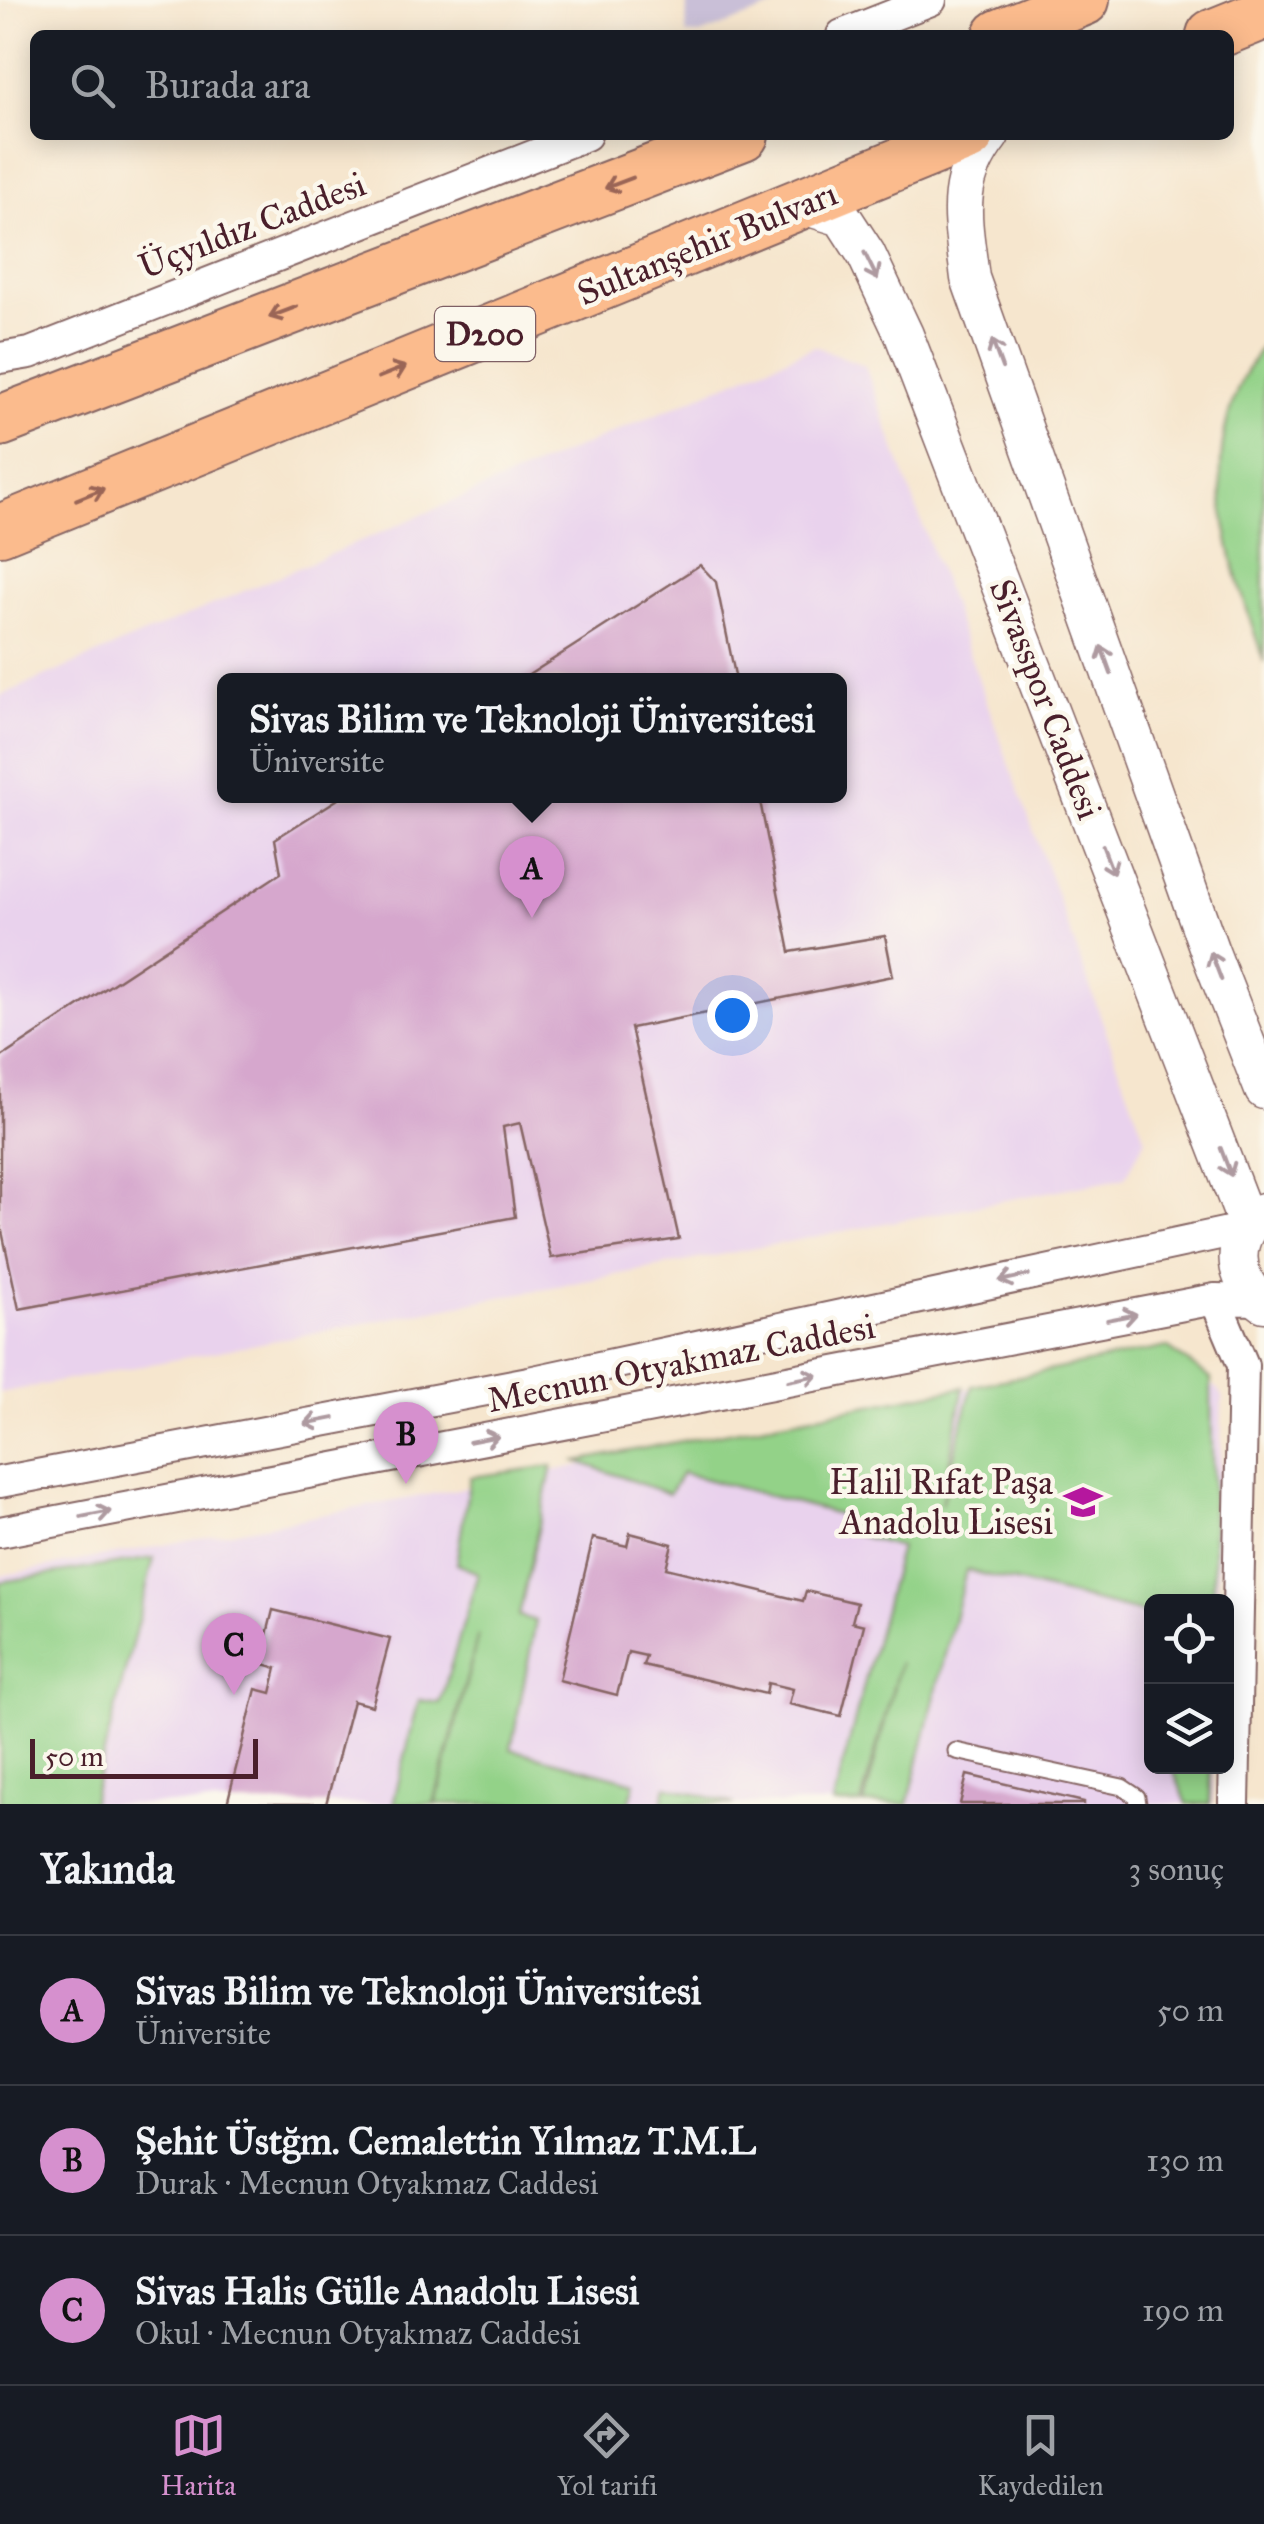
<!DOCTYPE html>
<html lang="tr">
<meta charset="utf-8">
<style>
body{margin:0;font-family:"IM FELL Great Primer",serif;background:#20242c;color:#f1f3f6}
.controls{position:absolute;right:30px;bottom:30px;display:grid;overflow:hidden;border-radius:15px;box-shadow:0 5px 25px #0003}
.controls button{width:90px;height:90px;display:grid;place-items:center;padding:0;border:0;border-bottom:2px solid #363941;background:#171b24;color:#f1f3f6;font:50px sans-serif}
.scale{position:absolute;left:30px;bottom:25px;width:228px;box-sizing:border-box;padding-left:10px;border:5px solid #4a1f2b;border-top:0;font-size:28px;line-height:35px;white-space:nowrap;color:#4a1f2b;-webkit-text-stroke:8px #fbf7ec;paint-order:stroke}
.you{position:absolute;left:732px;top:1015px;width:35px;height:35px;margin:-25px;border:8px solid #fff;border-radius:50%;background:#1a73e8;box-shadow:0 0 0 15px #1a73e833}
.badge{display:grid;place-items:center;width:65px;height:65px;border-radius:50%;background:#d690ce;color:#111;font-size:32px;font-weight:700}
.pin{position:absolute;translate:-50% -82px;filter:drop-shadow(0 2px 5px #0008)}
.pin::after{content:'';position:absolute;top:52px;width:35px;height:30px;background:inherit;clip-path:polygon(0 0,100% 0,50% 100%)}
.popup{position:absolute;left:217px;top:673px;width:630px;height:130px;box-sizing:border-box;display:grid;place-content:center;border-radius:15px;background:#171b24;filter:drop-shadow(0 2px 8px #0005);font-size:32px;white-space:nowrap;color:#9ea1a6}
.popup b{font-size:38px;color:#f1f3f6}
.popup::after{content:'';position:absolute;left:50%;top:100%;margin-left:-20px;border:20px solid transparent;border-top-color:#171b24}
.list{margin:0;padding:0;list-style:none}
h2{display:flex;justify-content:space-between;align-items:center;height:130px;margin:0;padding:0 40px;font-size:42px}
h2 small{font-size:32px;font-weight:400;color:#9ea1a6}
.list li{display:grid;grid-template-columns:65px 1fr auto;gap:30px;align-items:center;box-sizing:border-box;height:150px;padding:0 40px;border-top:2px solid #363941}
.list b{display:block;font-size:38px;white-space:nowrap}
.list p{margin:0;font-size:32px;white-space:nowrap;color:#9ea1a6}
.list em{font-size:32px;font-style:normal;color:#9ea1a6}
.icon{flex:none;width:55px;height:55px;fill:none;stroke:currentColor;stroke-width:2;stroke-linecap:round;stroke-linejoin:round}
.map{position:relative;flex:none;width:1264px;height:1804px;overflow:hidden}
.search{position:absolute;background:#171b24;box-shadow:0 5px 25px #0003;left:30px;right:30px;top:30px;height:110px;display:flex;align-items:center;gap:25px;box-sizing:border-box;padding:0 35px;border-radius:15px;color:#9ea1a6;font-size:38px}
.sheet{height:580px;background:#171b24}
nav{display:flex;justify-content:space-around;align-items:center;box-sizing:border-box;height:140px;border-top:2px solid #363941;background:#171b24;font-size:28px;color:#9ea1a6}
nav a{display:grid;justify-items:center;gap:5px}
nav .on{color:#d690ce}
.map>svg:first-child{display:block}
.built{fill:#e9d2ed;fill-rule:evenodd}
.industrial{fill:#c9bfd7}
.green{fill:#93d288;stroke:#6e785a;stroke-width:2.5}
.building{fill:#d6a7cd}
.lines{fill:none;stroke-linecap:round;stroke-linejoin:round}
.service-casing{stroke:#866564;stroke-width:19}
.minor-casing{stroke:#866564;stroke-width:34}
.tertiary-casing{stroke:#866564;stroke-width:41}
.trunk-casing{stroke:#866564;stroke-width:54}
.service{stroke:#fff;stroke-width:15}
.minor{stroke:#fff;stroke-width:30}
.tertiary{stroke:#fff;stroke-width:38}
.trunk{stroke:#fbbb8d;stroke-width:50}
.oneway{stroke:#9a6557}
.oneway2{stroke:#ae9aa0}
.labels{text-anchor:middle;stroke-width:9;stroke-linejoin:round;paint-order:stroke}
.shield{fill:#fbf7ec;stroke:#7f6065;stroke-width:2.5}
.shield-label{font-size:32px;font-weight:bold;fill:#4a1f2b}
.street-label{font-size:35px;fill:#4a1f2b;stroke:#fbf7ec}
.poi-label{font-size:35px;fill:#4a1f2b;stroke:#fbf7ec;text-anchor:end}
</style>
<div class="map">
<svg width="1264" height="1804" viewBox="0 0 1264 1804">
<rect width="100%" height="100%" fill="#fbf7ec"/>
<filter id="ink" filterUnits="userSpaceOnUse"><feTurbulence type="fractalNoise" baseFrequency=".01" numOctaves="2"/><feDisplacementMap in="SourceGraphic" scale="20" xChannelSelector="R" yChannelSelector="G"/><feConvolveMatrix kernelMatrix="1 2 1 2 8 2 1 2 1" color-interpolation-filters="sRGB"/></filter>
<filter id="wash" filterUnits="userSpaceOnUse"><feTurbulence type="fractalNoise" baseFrequency=".0048" numOctaves="4" result="noise"/><feDisplacementMap in="SourceGraphic" scale="40" xChannelSelector="R" yChannelSelector="G"/><feGaussianBlur stdDeviation="2.25" result="paint"/><feColorMatrix in="noise" values="0 0 0 0 0 0 0 0 0 0 0 0 0 0 0 0 0 1.4 0 .05"/><feComposite in="paint" operator="in"/></filter>
<g filter="url(#wash)">
<rect width="100%" height="100%" fill="#f6e6ce"/>
<path class="built" d="M 815,346 L 865,366 L 1145,1139 L 1126,1177 L 0,1393 L 0,696 ZM 225,680 L 840,680 L 840,796 L 225,796 Z
M 1167,1353 L 1218,1389 L 1222,1397 L 1217,1601 L 1152,1602 L 1152,1766 L 1214,1767 L 1213,1804 L 0,1804 L 0,1576 L 568,1468 L 787,1421 Z"/>
<path class="industrial" d="M 687,0 L 792,0 L 700,35 L 686,35 Z"/>
<path class="green" d="M 1264,343 L 1264,662 C 1228,551 1188,449 1264,343 Z
M 1167,1347 L 1211,1379 L 1214,1601 L 1152,1602 L 1151,1615 L 966,1570 L 908,1804 L 864,1804 L 900,1662 L 861,1804 L 833,1804 L 900,1547 L 843,1531 L 846,1516 L 682,1473 L 669,1494 L 577,1461 L 964,1387 L 941,1505 L 972,1386 Z
M 552,1466 L 519,1616 L 536,1621 L 511,1749 L 635,1782 L 629,1804 L 436,1804 L 478,1635 L 434,1804 L 393,1804 L 419,1700 L 440,1703 L 478,1573 L 456,1564 L 470,1477 Z
M 154,1558 L 91,1804 L 0,1804 L 0,1582 Z
M 1172,1767 L 1211,1767 L 1210,1804 L 1187,1804 Z
M 666,1786 L 735,1804 L 662,1804 Z"/>
<g id="blocks">
<path class="building" d="M 700,565 L 716,582 L 736,680 L 521,680 Z
M 343,796 L 759,796 L 790,952 L 885,936 L 893,976 L 631,1028 L 679,1239 L 551,1258 L 520,1123 L 503,1127 L 515,1217 L 19,1309 L 0,1222 L 0,1058 L 281,873 L 275,839 Z
M 630,1533 L 672,1544 L 666,1568 L 803,1601 L 806,1591 L 857,1603 L 852,1622 L 864,1625 L 841,1716 L 789,1704 L 793,1689 L 768,1683 L 766,1694 L 643,1665 L 646,1656 L 628,1652 L 617,1695 L 559,1680 L 593,1538 L 627,1546 Z
M 273,1610 L 390,1639 L 372,1706 L 353,1701 L 326,1804 L 227,1804 L 256,1689 L 271,1693 L 277,1668 L 260,1663 Z
M 967,1775 L 1084,1802 L 1084,1804 L 960,1804 Z"/>
</g>
</g>
<g filter="url(#ink)">
<use href="#blocks" fill-opacity="0" stroke="#866564" stroke-width="2.5"/>
<g class="lines">
<g class="service-casing">
<path id="service" d="M 956,1751 L 1122,1787 L 1137,1797 L 1138,1804"/>
</g>
<g class="minor-casing">
<path id="minor" d="M 842,35 L 931,0
M 0,358 L 30,353 L 586,135
M 1215,1299 L 1243,1365 L 1234,1804
M 0,1482 L 529,1382 L 1247,1228
M 0,1532 L 1215,1299 L 1259,1300"/>
</g>
<g class="tertiary-casing">
<path id="tertiary" d="M 990,135 C 952,184 963,220 970,278 L 1210,952 L 1264,1090
M 803,205 L 842,217 L 866,254 L 904,335 L 1248,1226
M 1264,1212 C 1229,1235 1231,1280 1264,1303"/>
</g>
<g class="trunk-casing">
<path id="trunk" d="M 999,35 L 1084,0
M 1212,35 L 1264,14
M 0,421 L 743,135
M 0,530 L 969,135"/>
</g>
<use href="#service" class="service"/>
<use href="#minor" class="minor"/>
<use href="#tertiary" class="tertiary"/>
<use href="#trunk" class="trunk"/>
</g>
<defs><path id="oneway-shaft" d="M-6 0H5M1.5-3L5.5 0L1.5 3" fill="none" stroke-width="1.6" stroke-linecap="round" stroke-linejoin="round" transform="scale(2.5)"/></defs>
<g class="oneway">
<use href="#oneway-shaft" transform="translate(619 183) rotate(159)"/>
<use href="#oneway-shaft" transform="translate(283 312) rotate(159)"/>
<use href="#oneway-shaft" transform="translate(392 372) rotate(-22)"/>
<use href="#oneway-shaft" transform="translate(90 494) rotate(-22)"/>
</g>
<g class="oneway2">
<use href="#oneway-shaft" transform="translate(871 266) rotate(64)"/>
<use href="#oneway-shaft" transform="translate(997 354) rotate(-110)"/>
<use href="#oneway-shaft" transform="translate(1106 660) rotate(-110)"/>
<use href="#oneway-shaft" transform="translate(1108 860) rotate(69)"/>
<use href="#oneway-shaft" transform="translate(1216 966) rotate(-111)"/>
<use href="#oneway-shaft" transform="translate(1226 1162) rotate(69)"/>
<use href="#oneway-shaft" transform="translate(1014 1278) rotate(168)"/>
<use href="#oneway-shaft" transform="translate(1122 1317) rotate(-11)"/>
<use href="#oneway-shaft" transform="translate(803 1378) rotate(-11)"/>
<use href="#oneway-shaft" transform="translate(319 1421) rotate(169)"/>
<use href="#oneway-shaft" transform="translate(484 1439) rotate(-11)"/>
<use href="#oneway-shaft" transform="translate(96 1514) rotate(-11)"/>
</g>
</g>
<defs>
<g id="school-bare" transform="scale(3)"><path d="M0-5L7-2L0 1L-7-2ZM-4 1L0 2.5L4 1V4Q0 6-4 4Z" fill="#b5179e" stroke="#fbf7ec" stroke-width="2.5" paint-order="stroke"/></g>
</defs>
<g fill-rule="evenodd">
<use href="#school-bare" x="1083" y="1502"/>
</g>
<g class="labels">
<rect class="shield" x="435" y="307" width="100" height="54" rx="8"/>
<g class="shield-label">
<text x="485" y="345">D200</text>
</g>
<g class="street-label">
<text transform="translate(252 225) rotate(-21)" y="12">Üçyıldız Caddesi</text>
<text transform="translate(707 243) rotate(-22)" y="12">Sultanşehir Bulvarı</text>
<text transform="translate(1046 699) rotate(69)" y="12">Sivasspor Caddesi</text>
<text transform="translate(681 1363) rotate(-11)" y="12">Mecnun Otyakmaz Caddesi</text>
</g>
<g class="poi-label">
<text x="1053" y="1494">Halil Rıfat Paşa<tspan x="1053" dy="40">Anadolu Lisesi</tspan></text>
</g>
</g>
</svg>
<div class="controls">
<button><svg class="icon" aria-label="locate" viewBox="0 0 24 24"><circle cx="12" cy="12" r="6"/><path d="M12 2v4M12 18v4M2 12h4M18 12h4"/></svg></button>
<button><svg class="icon" aria-label="layers" viewBox="0 0 24 24"><path d="M12 4l9 5-9 5-9-5zM3 14l9 5 9-5"/></svg></button>
</div>
<div class="scale">50 m</div>
<div class="you"></div>
<div class="pin badge" style="left:532px;top:918px">A</div>
<div class="popup"><b>Sivas Bilim ve Teknoloji Üniversitesi</b>Üniversite</div>
<div class="pin badge" style="left:406px;top:1484px">B</div>
<div class="pin badge" style="left:234px;top:1695px">C</div>
<div class="search"><svg class="icon" aria-label="search" viewBox="0 0 24 24"><circle cx="10" cy="10" r="6"/><path d="M15 15l6 6"/></svg>Burada ara</div>
</div>
<section class="sheet">
<h2>Yakında<small>3 sonuç</small></h2>
<ul class="list">
<li><span class="badge">A</span><div><b>Sivas Bilim ve Teknoloji Üniversitesi</b><p>Üniversite</p></div><em>50 m</em></li>
<li><span class="badge">B</span><div><b>Şehit Üstğm. Cemalettin Yılmaz T.M.L</b><p>Durak · Mecnun Otyakmaz Caddesi</p></div><em>130 m</em></li>
<li><span class="badge">C</span><div><b>Sivas Halis Gülle Anadolu Lisesi</b><p>Okul · Mecnun Otyakmaz Caddesi</p></div><em>190 m</em></li>
</ul>
</section>
<nav>
<a class="on"><svg class="icon" aria-label="map" viewBox="0 0 24 24"><path d="M3 6l6-2 6 2 6-2v14l-6 2-6-2-6 2zM9 4v14M15 6v14"/></svg>Harita</a>
<a><svg class="icon" aria-label="directions" viewBox="0 0 24 24"><path d="M12 3l9 9-9 9-9-9zM9 14v-3h6M13 9l2 2-2 2"/></svg>Yol tarifi</a>
<a><svg class="icon" aria-label="saved" viewBox="0 0 24 24"><path d="M7 4h10v16l-5-4-5 4z"/></svg>Kaydedilen</a>
</nav>
